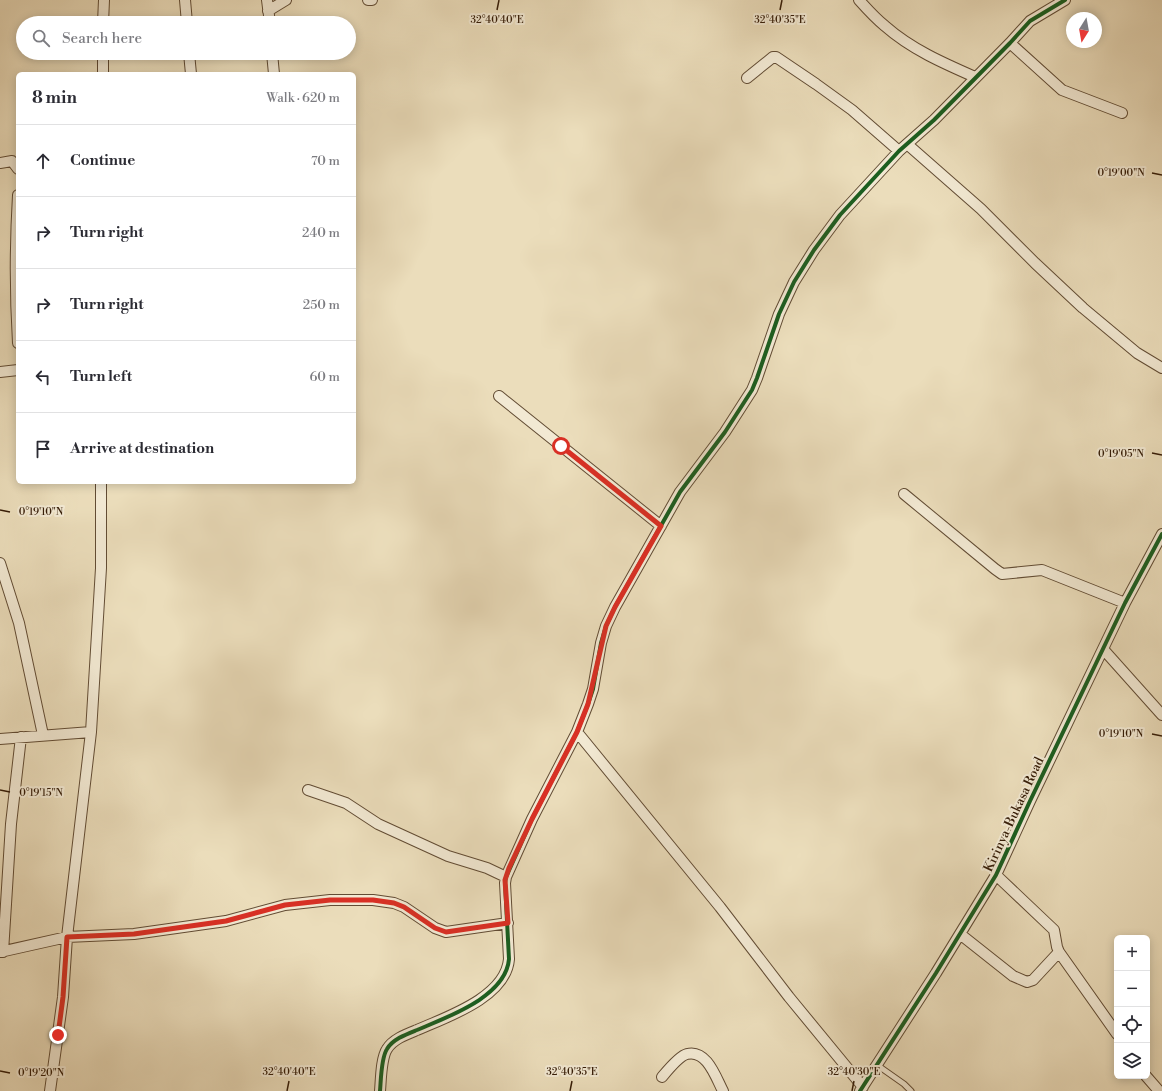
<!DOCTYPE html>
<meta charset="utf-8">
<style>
body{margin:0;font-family:"Libre Bodoni",serif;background:#f2f2f3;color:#2b2b33}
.controls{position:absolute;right:12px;bottom:12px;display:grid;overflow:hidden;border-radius:6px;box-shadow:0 2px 10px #0003}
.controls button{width:36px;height:36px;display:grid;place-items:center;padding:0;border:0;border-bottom:1px solid #e1e1e2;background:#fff;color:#2b2b33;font:20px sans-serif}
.compass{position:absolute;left:1066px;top:12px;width:36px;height:36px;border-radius:50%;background:#fff;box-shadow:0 2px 10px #0003;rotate:191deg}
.stop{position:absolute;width:12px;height:12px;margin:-9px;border:3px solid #d93025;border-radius:50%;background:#fff}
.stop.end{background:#d93025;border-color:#fff;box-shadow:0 1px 4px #0008}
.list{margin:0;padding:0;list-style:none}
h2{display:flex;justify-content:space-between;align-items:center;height:52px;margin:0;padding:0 16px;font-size:17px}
h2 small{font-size:13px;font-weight:400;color:#7c7c81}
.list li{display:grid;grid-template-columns:26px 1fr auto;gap:12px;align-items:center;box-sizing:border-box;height:72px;padding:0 16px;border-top:1px solid #e1e1e2}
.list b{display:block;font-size:15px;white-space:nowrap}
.list em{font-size:13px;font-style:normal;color:#7c7c81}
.icon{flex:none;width:22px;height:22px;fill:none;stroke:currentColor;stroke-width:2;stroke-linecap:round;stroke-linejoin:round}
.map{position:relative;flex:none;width:1162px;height:1091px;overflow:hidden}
.search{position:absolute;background:#fff;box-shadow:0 2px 10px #0003;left:16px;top:16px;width:340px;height:44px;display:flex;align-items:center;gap:10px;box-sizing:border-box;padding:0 14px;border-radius:22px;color:#7c7c81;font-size:15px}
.panel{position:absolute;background:#fff;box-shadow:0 2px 10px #0003;left:16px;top:72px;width:340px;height:412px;border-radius:6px}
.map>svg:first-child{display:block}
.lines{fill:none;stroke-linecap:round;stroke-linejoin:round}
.service-casing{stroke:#624c34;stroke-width:7}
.minor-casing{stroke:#624c34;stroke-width:12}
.service{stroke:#f2e9d3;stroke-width:5}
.minor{stroke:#f2e9d3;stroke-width:10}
.cycleway-casing{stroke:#f2e9d3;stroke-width:6}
.cycleway{stroke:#1b5e20;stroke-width:4}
.route{stroke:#d93025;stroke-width:5}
.ticks{fill:none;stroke:#351c07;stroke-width:1.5}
.labels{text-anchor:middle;stroke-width:4;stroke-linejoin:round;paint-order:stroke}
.street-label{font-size:13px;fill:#351c07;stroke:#f2e9d3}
.ticks-label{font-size:10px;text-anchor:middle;fill:#351c07;stroke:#f2e9d3;stroke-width:4;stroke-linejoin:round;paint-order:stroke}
</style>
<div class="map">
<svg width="1162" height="1091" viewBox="0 0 1162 1091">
<rect width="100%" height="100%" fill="#ebddbb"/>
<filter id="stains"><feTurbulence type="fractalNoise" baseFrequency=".005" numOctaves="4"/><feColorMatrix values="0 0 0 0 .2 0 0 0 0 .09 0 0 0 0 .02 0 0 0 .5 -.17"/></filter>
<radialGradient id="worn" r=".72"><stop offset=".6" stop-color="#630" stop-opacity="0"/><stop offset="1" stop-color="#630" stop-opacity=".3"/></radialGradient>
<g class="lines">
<g class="service-casing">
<path id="service" d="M 877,1065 L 904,1084 L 911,1091"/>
</g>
<g class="minor-casing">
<path id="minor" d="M 185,0 L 187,23
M 267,0 L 270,23
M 368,0 L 372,0
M 859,0 C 867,9 875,18 885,26 C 911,49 943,63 975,77
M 268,11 L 286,0
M 103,23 L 104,0
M 1010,43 L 1062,90 L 1122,113
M 189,53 L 191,74
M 272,53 L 274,74
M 103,74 L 103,53
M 747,78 L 773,57 L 776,57 L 816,84 L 852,110 L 899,151
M 907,144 L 981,209 L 1035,263 L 1083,308 L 1137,353 L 1162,368
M 0,163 L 12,161 L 18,169
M 18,195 C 15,245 15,294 18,343
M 0,372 L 18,370
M 499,396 L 661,526
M 904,494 L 995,569 L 1002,574 L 1042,570 L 1125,603
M 0,563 L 19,623 L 43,735
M 1103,649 L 1162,715
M 577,732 L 720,907 L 789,997 L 863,1087
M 0,739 L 91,732
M 308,790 L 346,803 L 378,824 L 448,856 L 487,868 L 506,877
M 996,875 L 1054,930 L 1057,947 L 1059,952 L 1117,1034
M 960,934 L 1013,976 L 1027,982 L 1033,980 L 1059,952
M 0,952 L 67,937 L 134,934 L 226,921 L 285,905 L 330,900 L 373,900 L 394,903 L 404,907 L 435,928 L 446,932 L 508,923
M 3,952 L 11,824 L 21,737
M 1146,1076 L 1159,1091
M 662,1077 C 667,1071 679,1056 687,1054 C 707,1049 716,1078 723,1091
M 50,1091 L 63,997 L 67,937 L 91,732 L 101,568 L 101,482
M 380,1091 C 381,1080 381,1058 387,1049 C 393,1039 407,1034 417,1030 C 447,1017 506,997 509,959 L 505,883 L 506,877 L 532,819 L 577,732 L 588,704 L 593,689 L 601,643 L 606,626 L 615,607 L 680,492 L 725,432 L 752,390 L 757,378 L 779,314 L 794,282 L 814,250 L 840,215 L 899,151 L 934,120 L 1010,43 L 1030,21 L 1065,0
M 860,1091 L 936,973 L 996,875 L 1030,801 L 1125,603 L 1162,534"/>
</g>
<use href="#service" class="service"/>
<use href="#minor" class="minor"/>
<g class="cycleway-casing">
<path id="cycleway" d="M 380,1091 C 381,1080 381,1058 387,1049 C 393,1039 407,1034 417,1030 C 447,1017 506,997 509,959 L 505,883 L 506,877 L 532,819 L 577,732 L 588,704 L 593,689 L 601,643 L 606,626 L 615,607 L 680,492 L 725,432 L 752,390 L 757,378 L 779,314 L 794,282 L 814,250 L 840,215 L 899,151 L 934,120 L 1010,43 L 1030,21 L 1065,0
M 860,1091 L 936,973 L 996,875 L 1030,801 L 1125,603 L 1162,534"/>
</g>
<use href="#cycleway" class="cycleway"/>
</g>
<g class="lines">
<path class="route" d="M 58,1035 L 63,997 L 67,937 L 134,934 L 226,921 L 285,905 L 330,900 L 373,900 L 394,903 L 404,907 L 435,928 L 446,932 L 508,923 L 505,880 L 509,868 L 532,819 L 577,732 L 588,704 L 606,626 L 615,607 L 661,526 L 561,446"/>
</g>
<path class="ticks" d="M 497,10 L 499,0M 780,10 L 782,0M 1152,173 L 1162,175M 1152,453 L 1162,455M 0,510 L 10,512M 1152,734 L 1162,736M 0,790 L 10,792M 0,1071 L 10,1073M 287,1091 L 289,1081M 570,1091 L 572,1081M 852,1091 L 854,1081"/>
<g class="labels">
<g class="street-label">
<text transform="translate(1013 814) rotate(-65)" y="5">Kirinya-Bukasa Road</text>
</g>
</g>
<g class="ticks-label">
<text x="497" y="23">32°40'40"E</text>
<text x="780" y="23">32°40'35"E</text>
<text x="1121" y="176">0°19'00"N</text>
<text x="1121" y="457">0°19'05"N</text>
<text x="41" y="515">0°19'10"N</text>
<text x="1121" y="737">0°19'10"N</text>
<text x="41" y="796">0°19'15"N</text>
<text x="289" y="1075">32°40'40"E</text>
<text x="572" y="1075">32°40'35"E</text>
<text x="854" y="1075">32°40'30"E</text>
<text x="41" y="1076">0°19'20"N</text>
</g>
<rect width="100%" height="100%" filter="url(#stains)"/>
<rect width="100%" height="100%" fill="url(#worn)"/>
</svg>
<div class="controls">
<button>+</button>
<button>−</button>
<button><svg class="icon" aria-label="locate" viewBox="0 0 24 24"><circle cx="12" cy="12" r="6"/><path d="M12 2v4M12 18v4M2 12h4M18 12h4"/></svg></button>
<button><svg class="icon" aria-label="layers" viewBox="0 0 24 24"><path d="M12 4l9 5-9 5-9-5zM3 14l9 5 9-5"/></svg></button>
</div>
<svg class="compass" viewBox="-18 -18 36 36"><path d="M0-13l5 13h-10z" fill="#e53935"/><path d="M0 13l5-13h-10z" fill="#7c7c81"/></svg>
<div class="stop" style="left:561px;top:446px"></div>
<div class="stop end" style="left:58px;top:1035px"></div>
<div class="search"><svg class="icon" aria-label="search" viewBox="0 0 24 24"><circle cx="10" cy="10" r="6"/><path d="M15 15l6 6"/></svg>Search here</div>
<section class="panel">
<h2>8 min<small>Walk · 620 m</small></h2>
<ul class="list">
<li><svg class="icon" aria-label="ahead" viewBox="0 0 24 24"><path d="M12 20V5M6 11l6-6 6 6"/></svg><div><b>Continue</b></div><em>70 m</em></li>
<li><svg class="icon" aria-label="right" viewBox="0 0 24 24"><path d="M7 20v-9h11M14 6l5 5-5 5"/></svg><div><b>Turn right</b></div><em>240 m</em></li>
<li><svg class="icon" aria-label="right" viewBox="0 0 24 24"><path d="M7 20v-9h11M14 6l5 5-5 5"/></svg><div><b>Turn right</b></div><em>250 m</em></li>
<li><svg class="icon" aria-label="left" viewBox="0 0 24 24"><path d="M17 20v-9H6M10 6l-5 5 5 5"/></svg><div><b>Turn left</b></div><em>60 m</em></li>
<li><svg class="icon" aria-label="arrive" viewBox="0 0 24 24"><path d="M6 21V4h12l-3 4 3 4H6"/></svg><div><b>Arrive at destination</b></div></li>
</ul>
</section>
</div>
